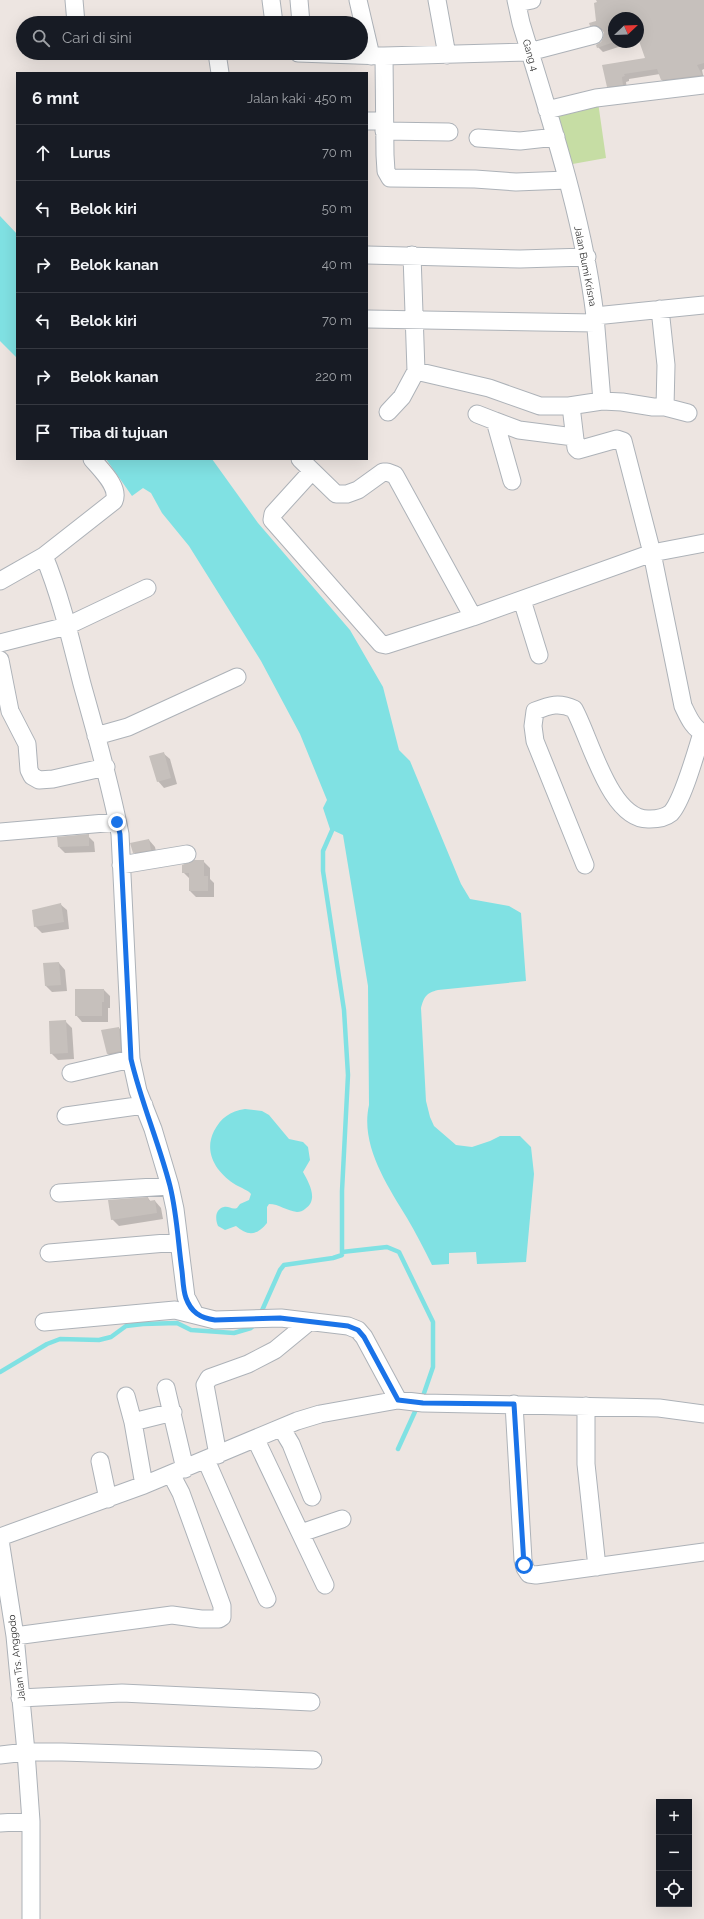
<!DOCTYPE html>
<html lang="id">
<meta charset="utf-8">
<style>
body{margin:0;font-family:Raleway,sans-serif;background:#20242c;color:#f1f3f6}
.controls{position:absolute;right:12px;bottom:12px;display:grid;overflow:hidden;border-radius:0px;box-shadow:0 4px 16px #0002}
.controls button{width:36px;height:36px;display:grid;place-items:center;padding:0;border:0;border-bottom:1px solid #363941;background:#171b24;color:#f1f3f6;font:20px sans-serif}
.compass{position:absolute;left:608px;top:12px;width:36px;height:36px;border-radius:50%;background:#171b24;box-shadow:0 4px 16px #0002;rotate:67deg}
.stop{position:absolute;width:12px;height:12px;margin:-9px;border:3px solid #1a73e8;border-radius:50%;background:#fff}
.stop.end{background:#1a73e8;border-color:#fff;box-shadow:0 1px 4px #0008}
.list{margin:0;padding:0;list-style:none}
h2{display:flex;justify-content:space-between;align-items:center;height:52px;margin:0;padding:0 16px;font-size:17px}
h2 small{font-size:13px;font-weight:400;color:#9ea1a6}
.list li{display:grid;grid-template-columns:26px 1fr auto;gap:12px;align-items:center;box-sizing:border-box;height:56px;padding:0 16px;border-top:1px solid #363941}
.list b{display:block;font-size:15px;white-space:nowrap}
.list em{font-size:13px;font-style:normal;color:#9ea1a6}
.icon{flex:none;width:22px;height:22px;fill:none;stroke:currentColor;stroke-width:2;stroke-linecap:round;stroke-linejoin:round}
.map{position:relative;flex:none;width:704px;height:1919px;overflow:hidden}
.search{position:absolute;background:#171b24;box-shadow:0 4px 16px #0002;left:16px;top:16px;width:352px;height:44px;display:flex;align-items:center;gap:10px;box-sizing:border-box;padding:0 14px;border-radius:22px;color:#9ea1a6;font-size:15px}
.panel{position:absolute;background:#171b24;box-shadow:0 4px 16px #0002;left:16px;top:72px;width:352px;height:388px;border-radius:0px}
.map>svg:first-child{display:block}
.green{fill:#c6dda4}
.water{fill:#80e1e3}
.shadow{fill:#0003}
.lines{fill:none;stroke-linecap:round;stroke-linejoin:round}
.stream{stroke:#80e1e3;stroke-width:4.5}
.building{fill:#c6c0bc}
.street-casing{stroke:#adb2b8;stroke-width:19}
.street{stroke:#fff;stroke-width:17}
.route{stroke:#1a73e8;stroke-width:5}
.labels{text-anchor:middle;stroke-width:4;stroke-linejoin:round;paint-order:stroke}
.street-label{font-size:10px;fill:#2d2d2d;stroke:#fff}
</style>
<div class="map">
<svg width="704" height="1919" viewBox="0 0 704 1919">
<rect width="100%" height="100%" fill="#ede5e1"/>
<path class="green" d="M 598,102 L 606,158 L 567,165 L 555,113 Z"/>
<path class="water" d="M 0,216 L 17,234 L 17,358 L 0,341 Z
M 106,459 L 212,459 L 258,523 L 350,630 L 383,687 L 399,750 L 410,761 L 461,884 L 470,899 L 509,906 L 521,913 L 526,981 L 438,990 C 426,993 424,997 421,1008 L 426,1101 L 430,1117 L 434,1126 L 456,1145 L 472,1147 L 490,1141 L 500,1136 L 520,1136 L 531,1147 L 534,1174 L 526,1262 L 477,1264 L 476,1252 L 449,1253 L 449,1264 L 432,1265 C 424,1249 416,1233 407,1218 C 387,1185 360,1145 369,1105 L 368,986 L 343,835 L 330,829 L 323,808 L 327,800 L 300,734 L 261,661 L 189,546 L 162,513 L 151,493 L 143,488 L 132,496 Z
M 245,1109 L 262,1111 L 269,1115 L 289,1139 L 303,1142 L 308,1147 L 310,1160 L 303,1172 C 309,1183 319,1200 305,1209 C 303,1211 300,1212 297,1212 C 287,1211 279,1204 269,1204 L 267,1207 L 267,1223 C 257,1236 247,1236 236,1226 L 225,1230 L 218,1226 C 215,1219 215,1209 224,1207 C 229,1206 232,1210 237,1208 L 240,1204 L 249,1200 L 251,1194 C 248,1190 241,1188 236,1185 C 217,1173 203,1153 214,1131 C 221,1118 230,1111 245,1109 Z"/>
<path class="shadow" d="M 597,0 L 704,0 L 704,69 L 702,70 L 704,80 L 667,85 L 662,80 L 660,74 L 629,79 L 629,81 L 626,82 L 627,90 L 613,91 L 608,86 L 603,66 L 646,59 L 640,40 L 638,41 L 638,18 L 614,18 L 614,42 L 634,42 L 603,52 L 598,47 L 602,42 L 605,33 L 602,30 L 596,30 L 591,25 L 597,22 Z
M 163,753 L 170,759 L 177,784 L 164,788 L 158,781 Z
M 88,836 L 94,842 L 95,852 L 65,853 L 59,847 Z
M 149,840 L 155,847 L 157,856 L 140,859 L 134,852 Z
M 203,861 L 210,868 L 210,879 L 214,883 L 214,897 L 196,897 L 190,891 L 190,879 L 183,872 Z
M 60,904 L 67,910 L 69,929 L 42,933 L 35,926 Z
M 59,963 L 65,970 L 67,991 L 52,992 L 46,986 Z
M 104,990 L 110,996 L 110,1008 L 108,1008 L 108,1022 L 82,1022 L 76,1015 Z
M 66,1022 L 72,1028 L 74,1059 L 58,1060 L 51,1053 Z
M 119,1028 L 125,1034 L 126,1057 L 114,1060 L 108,1054 L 103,1031 Z
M 148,1198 L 151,1202 L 155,1201 L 161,1208 L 163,1219 L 119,1226 L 112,1219 Z"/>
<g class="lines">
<path class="stream" d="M 342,1252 L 387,1247 L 399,1252 L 433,1322 L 433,1367 L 422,1399
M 260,1315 L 280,1270 L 284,1265 L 333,1258 L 342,1255 L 342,1191 L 348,1075 L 344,1010 L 323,871 L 323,851 L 334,826
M 0,1372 L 47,1344 L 60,1339 L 99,1340 L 111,1337 L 126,1326 L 143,1324 L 177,1323 L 191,1330 L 234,1333 L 251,1328 L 256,1323
M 398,1449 L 418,1405"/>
</g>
<path class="building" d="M 596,0 L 704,0 L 704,63 L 697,65 L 702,75 L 661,80 L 657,69 L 624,74 L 625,76 L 622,77 L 623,85 L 607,87 L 602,65 L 645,58 L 638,38 L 638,18 L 614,18 L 614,42 L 597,48 L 596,45 L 601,42 L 603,38 L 604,32 L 601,28 L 596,25 L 590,26 L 589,23 L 596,21 L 594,3 L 597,2 Z
M 164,752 L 171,778 L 157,782 L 149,756 Z
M 89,834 L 89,846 L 58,847 L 57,837 Z
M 149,839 L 151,850 L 133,853 L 130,843 Z
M 194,860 L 204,860 L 204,876 L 208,876 L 208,891 L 189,891 L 189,873 L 182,873 L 182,865 Z
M 61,903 L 64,922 L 34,927 L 32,910 Z
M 59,962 L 61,985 L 45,986 L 43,963 Z
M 75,989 L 104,989 L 104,1002 L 102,1002 L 102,1016 L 75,1016 Z
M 66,1020 L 68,1053 L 50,1054 L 49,1021 Z
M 119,1027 L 121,1051 L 107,1054 L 101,1030 Z
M 148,1197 L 149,1201 L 155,1200 L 157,1213 L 111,1220 L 108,1200 Z"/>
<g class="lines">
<g class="street-casing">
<path id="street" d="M 74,0 L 76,23
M 271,0 L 274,23
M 299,0 L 301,23
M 358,0 L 371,56
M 437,0 L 447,55
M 516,0 L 521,23 C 550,119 583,216 595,316 L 704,305
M 517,3 L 532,0
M 217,53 L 220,73
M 298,53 L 384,56 L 529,52 L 594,35
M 384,56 L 385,155 L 386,171 L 390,178 L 475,179 L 516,182 L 567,180
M 547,110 L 596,98 L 704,85
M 367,121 L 384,121
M 384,131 L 449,132
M 478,138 L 520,141 L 556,137
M 367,255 L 520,259 L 587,257
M 412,255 L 416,371
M 660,309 L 666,365 L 665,407
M 367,319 L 595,323
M 602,401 L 622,402 L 653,407 L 665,407 L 688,413
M 571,406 L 576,448 L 578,450 L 617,439 L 623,441 L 652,553 L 683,706 C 688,716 693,729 704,733
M 388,412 L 402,397 L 416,371 L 489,388 L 540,406 L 569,406 L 602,401 L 595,316
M 477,414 L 495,421
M 300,459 L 336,494 L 347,494 L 358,490 L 383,472 L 387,472 L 395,475 L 473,617
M 312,471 L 273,514 L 272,520 L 381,644 L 386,645 L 473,617 L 652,553 L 704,543
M 512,481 L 495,421 L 519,430 L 574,437
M 44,556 C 61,597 71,641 82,684 C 96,734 110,782 120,834 L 131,1059 L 138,1091 L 153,1129 L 170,1186 L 175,1209 L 186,1297 L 195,1314
M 0,581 L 44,556 L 114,501 C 120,487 101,470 92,459
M 522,600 L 539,655
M 0,643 L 67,626 L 147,588
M 0,660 L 10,711 L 27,744 L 29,770 L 32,776 L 39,780 L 53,779 L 106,767
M 96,736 L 128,727 L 237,677
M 0,832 L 117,822
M 121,865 L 187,854
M 585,865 L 535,741 L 533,726 L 535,711 C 550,705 559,702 574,709 C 590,737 610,822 650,819 C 657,819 666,817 671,813 C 683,800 696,752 702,733
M 71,1073 L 131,1059
M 66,1116 L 144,1105
M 59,1193 L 170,1186
M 49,1253 L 178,1242
M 44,1322 L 175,1310 L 215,1320 L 281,1318 L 348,1326 L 358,1330 L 364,1337 L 398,1400
M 166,1388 L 185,1469
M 126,1396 L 133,1422 L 144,1485
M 514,1404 L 523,1560 L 525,1568 L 529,1574 L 536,1575 L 704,1552
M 586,1406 L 586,1464 L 597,1567
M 133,1422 L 173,1412
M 282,1429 L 291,1444 L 312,1497
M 256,1440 L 325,1585
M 218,1455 L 205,1385 L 209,1378 L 248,1364 L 275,1350 L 309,1322
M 206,1460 L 267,1599
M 100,1461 L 108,1499
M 301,1533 L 342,1519
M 0,1537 L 144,1485 L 297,1421 L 320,1414 L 398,1400 L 423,1403 L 659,1408 L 704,1414
M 0,1540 L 15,1636 L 26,1752 L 31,1821 L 31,1919
M 15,1636 L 172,1615 L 201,1619 L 219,1619 L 222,1617 L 222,1606 L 181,1493 L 171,1474
M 20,1698 L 122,1693 L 311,1702
M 0,1755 L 26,1752 L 62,1752 L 313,1760
M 0,1823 L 31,1821"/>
</g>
<use href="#street" class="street"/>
</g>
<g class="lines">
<path class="route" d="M 117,822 L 120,834 L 131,1059 C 141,1102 159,1143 170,1186 C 177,1214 178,1242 182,1271 C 183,1279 183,1290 186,1298 C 191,1312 200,1318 215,1320 L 280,1318 L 348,1326 L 358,1330 L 364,1337 L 398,1400 L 423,1403 L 514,1404 L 524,1565"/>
</g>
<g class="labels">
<g class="street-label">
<text transform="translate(531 55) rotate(73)" y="4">Gang 4</text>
<text transform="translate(586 266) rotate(79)" y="4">Jalan Bumi Krisna</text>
<text transform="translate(16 1658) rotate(-97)" y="4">Jalan Trs. Anggodo</text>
</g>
</g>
</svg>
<div class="controls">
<button>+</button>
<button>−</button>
<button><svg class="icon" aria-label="locate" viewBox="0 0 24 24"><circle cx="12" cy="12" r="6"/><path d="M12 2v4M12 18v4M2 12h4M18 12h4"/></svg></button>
</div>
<svg class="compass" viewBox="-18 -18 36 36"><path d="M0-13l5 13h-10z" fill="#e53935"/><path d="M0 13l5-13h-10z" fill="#9ea1a6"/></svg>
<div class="stop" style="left:524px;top:1565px"></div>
<div class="stop end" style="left:117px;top:822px"></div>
<div class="search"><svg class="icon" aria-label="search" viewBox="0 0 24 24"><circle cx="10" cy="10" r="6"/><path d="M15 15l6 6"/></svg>Cari di sini</div>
<section class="panel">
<h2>6 mnt<small>Jalan kaki · 450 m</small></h2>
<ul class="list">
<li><svg class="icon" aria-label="ahead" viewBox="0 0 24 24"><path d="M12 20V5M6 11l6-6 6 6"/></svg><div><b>Lurus</b></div><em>70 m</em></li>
<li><svg class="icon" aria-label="left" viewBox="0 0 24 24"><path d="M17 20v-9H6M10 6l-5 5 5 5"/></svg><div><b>Belok kiri</b></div><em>50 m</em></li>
<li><svg class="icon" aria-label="right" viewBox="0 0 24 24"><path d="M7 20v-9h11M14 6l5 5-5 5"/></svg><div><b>Belok kanan</b></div><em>40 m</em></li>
<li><svg class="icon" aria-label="left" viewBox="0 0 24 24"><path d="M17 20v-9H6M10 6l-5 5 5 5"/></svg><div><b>Belok kiri</b></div><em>70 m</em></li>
<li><svg class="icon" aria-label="right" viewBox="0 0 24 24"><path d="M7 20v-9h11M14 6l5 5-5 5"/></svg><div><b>Belok kanan</b></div><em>220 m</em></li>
<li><svg class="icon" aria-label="arrive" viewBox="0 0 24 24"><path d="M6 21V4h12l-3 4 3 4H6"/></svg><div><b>Tiba di tujuan</b></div></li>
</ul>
</section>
</div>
